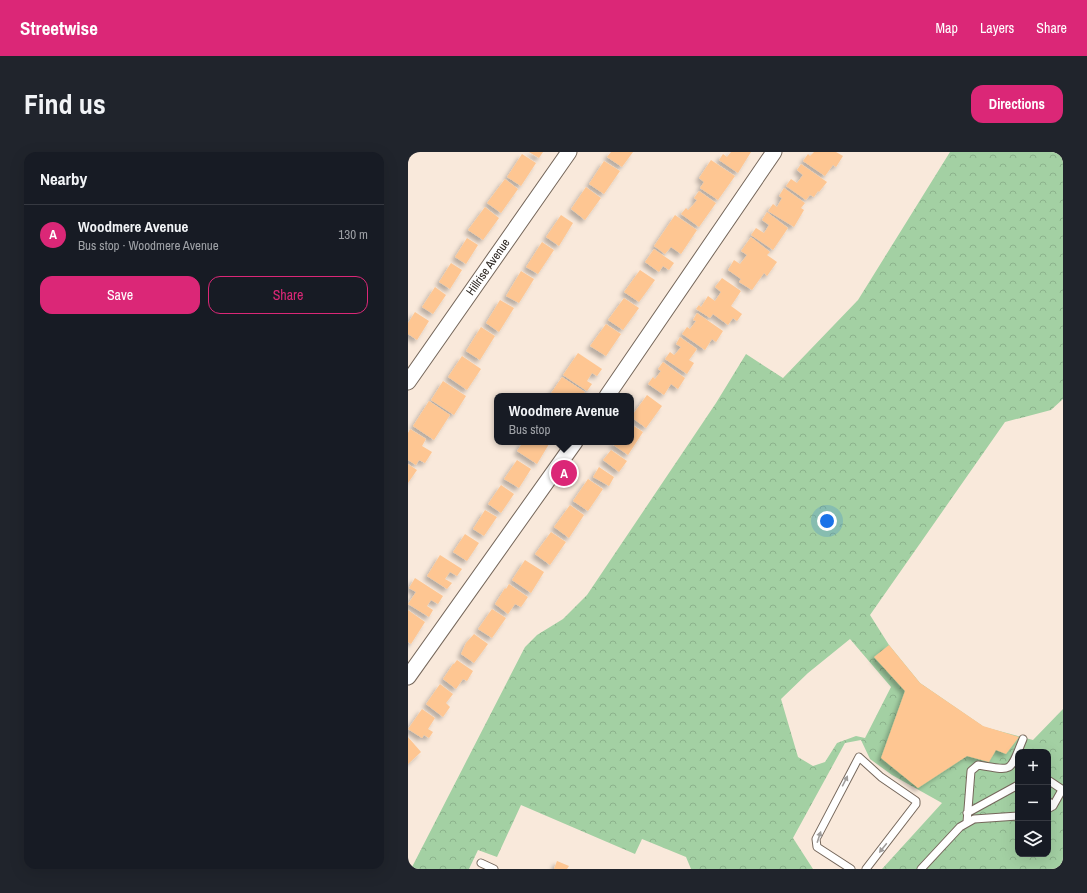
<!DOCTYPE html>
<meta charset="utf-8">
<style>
body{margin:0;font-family:"Archivo Narrow",sans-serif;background:#20242c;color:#f1f3f6}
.controls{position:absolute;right:12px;bottom:12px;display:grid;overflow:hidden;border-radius:8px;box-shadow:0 4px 16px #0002}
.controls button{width:36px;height:36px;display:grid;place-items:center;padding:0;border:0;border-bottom:1px solid #363941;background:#171b24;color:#f1f3f6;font:20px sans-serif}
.you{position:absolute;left:419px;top:369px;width:14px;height:14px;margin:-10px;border:3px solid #fff;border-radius:50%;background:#1a73e8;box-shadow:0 0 0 6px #1a73e833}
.badge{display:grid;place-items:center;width:26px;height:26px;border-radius:50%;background:#db2777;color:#fff;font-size:13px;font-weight:700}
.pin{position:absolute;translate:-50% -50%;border:2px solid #fff;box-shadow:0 1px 4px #0006}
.popup{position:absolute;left:86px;top:241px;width:140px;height:52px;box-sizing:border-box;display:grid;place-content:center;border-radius:8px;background:#171b24;filter:drop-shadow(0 1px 3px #0005);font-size:13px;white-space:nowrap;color:#9ea1a6}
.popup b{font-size:15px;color:#f1f3f6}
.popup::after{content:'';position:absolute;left:50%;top:100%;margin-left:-8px;border:8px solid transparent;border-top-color:#171b24}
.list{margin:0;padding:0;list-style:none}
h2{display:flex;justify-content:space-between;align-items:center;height:52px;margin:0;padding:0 16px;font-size:17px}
h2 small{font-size:13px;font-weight:400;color:#9ea1a6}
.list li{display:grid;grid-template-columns:26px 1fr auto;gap:12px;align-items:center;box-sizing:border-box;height:60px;padding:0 16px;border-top:1px solid #363941}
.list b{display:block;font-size:15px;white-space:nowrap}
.list p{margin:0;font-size:13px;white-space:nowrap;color:#9ea1a6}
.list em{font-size:13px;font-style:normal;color:#9ea1a6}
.actions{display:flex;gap:8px;padding:12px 16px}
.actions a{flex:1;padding:9px 0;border:1px solid #db2777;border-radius:12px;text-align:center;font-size:14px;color:#db2777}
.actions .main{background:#db2777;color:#fff}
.icon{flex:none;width:22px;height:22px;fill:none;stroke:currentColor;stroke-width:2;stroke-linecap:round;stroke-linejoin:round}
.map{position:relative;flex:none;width:655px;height:717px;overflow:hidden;border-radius:12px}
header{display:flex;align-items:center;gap:24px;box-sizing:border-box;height:56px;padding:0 20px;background:#db2777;color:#fff}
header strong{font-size:19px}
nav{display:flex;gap:22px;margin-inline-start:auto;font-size:14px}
.intro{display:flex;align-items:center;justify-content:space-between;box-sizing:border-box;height:96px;padding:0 24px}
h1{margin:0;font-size:28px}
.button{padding:10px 18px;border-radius:12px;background:#db2777;color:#fff;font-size:14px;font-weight:700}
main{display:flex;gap:24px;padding:0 24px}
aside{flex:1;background:#171b24;border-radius:12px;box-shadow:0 4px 16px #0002}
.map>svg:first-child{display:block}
.forest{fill:url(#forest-crowns);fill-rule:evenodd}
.building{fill:#fec692;filter:url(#shadow)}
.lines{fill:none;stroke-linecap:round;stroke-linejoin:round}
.lane-casing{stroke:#75675b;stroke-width:9}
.street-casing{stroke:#75675b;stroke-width:17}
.lane{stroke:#fff;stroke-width:7}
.street{stroke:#fff;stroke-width:15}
.oneway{fill:#a09d9b}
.labels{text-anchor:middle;stroke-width:3.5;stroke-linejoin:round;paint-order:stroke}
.street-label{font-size:12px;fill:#2c2621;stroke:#fff}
</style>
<header>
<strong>Streetwise</strong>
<nav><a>Map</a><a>Layers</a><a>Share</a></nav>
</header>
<div class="intro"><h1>Find us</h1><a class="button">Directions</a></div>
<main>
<aside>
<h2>Nearby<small></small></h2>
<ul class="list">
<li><span class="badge">A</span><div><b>Woodmere Avenue</b><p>Bus stop · Woodmere Avenue</p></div><em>130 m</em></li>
</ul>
<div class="actions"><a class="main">Save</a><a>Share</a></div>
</aside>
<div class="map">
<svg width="655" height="717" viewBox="0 0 655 717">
<defs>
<pattern id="forest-crowns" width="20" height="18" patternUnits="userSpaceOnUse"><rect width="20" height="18" fill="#a3d0a3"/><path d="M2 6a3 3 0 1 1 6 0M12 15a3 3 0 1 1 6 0" fill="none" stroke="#8cb28c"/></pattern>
<filter id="shadow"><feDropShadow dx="-3.5" dy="3.5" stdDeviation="2" flood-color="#0004"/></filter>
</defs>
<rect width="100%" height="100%" fill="#f9e9db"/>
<path class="forest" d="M 542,0 L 655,0 L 655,247 L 643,258 L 597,270 L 462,463 L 481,493 L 512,531 L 576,575 L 625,588 L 655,557 L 655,717 L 474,717 L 534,651 L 484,623 L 462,607 L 453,588 L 437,591 L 385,686 L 405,717 L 283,717 L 278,705 L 234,687 L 227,702 L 113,653 L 89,705 L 70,698 L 61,717 L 3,717 L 117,495 L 129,483 L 155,467 L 179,443 L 308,251 L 338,202 L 375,226 L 450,148 ZM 442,487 L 483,535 L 457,586 L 448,584 L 429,591 L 417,610 L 405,614 L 390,605 L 373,547 L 400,521 ZM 610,600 L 640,600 L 640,702 L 610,702 Z"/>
<path class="building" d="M 121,0 L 135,0 L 131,6 Z
M 203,0 L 225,0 L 214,15 L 199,5 Z
M 323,0 L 343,0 L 330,21 L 311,8 L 315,2 L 319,5 Z
M 406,0 L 428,0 L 435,4 L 428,15 L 425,13 L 417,24 L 395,9 L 400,2 L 402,4 Z
M 114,2 L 128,11 L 113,34 L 99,25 Z
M 303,8 L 327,24 L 310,48 L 292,36 L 296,30 L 291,26 Z
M 196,9 L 212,19 L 196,42 L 181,32 Z
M 393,12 L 419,30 L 411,40 L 410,39 L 406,45 L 402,43 L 398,48 L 378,34 L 383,27 L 389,31 L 395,23 L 389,18 Z
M 97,27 L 110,37 L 93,61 L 79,51 Z
M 178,35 L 193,46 L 177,68 L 163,57 Z
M 376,36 L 397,51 L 393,56 L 396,58 L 386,75 L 360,59 L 365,52 L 369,55 L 374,46 L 371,44 Z
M 291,39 L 308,51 L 291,75 L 273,62 L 278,56 L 280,58 L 285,53 L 289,48 L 286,46 Z
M 77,55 L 91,66 L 75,88 L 60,78 Z
M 359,60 L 380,76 L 365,98 L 343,83 L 348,76 L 356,81 L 361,73 L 354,68 Z
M 153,63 L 165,71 L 151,94 L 138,85 Z
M 267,63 L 289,78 L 273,102 L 263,95 L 257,102 L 246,94 Z
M 343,85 L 362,100 L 359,103 L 369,110 L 359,124 L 356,121 L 344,138 L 331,130 L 333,127 L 320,118 L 326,108 L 332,112 L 339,103 L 333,99 Z
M 59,86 L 70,93 L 58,112 L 47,105 Z
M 134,90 L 146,98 L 130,122 L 118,115 Z
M 246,97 L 266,111 L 261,118 L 255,114 L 251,120 L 237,110 Z
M 43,111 L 54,118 L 42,137 L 31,130 Z
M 232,118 L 247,128 L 231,150 L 216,140 Z
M 113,119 L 126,127 L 111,151 L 98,144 Z
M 314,126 L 333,139 L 323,154 L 334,162 L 329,169 L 325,166 L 320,173 L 305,162 L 302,166 L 288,157 L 291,153 L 293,155 L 300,144 L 307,149 L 313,140 L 307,135 Z
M 27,135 L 38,143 L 25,162 L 14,155 Z
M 216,146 L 231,156 L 215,178 L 200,168 Z
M 92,148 L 106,156 L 91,180 L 78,171 Z
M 7,160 L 21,169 L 9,188 L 0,182 L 0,171 Z
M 289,161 L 315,179 L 308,190 L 304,187 L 297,198 L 274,182 L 279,175 L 282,177 L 288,169 L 285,168 Z
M 198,172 L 213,182 L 198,204 L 182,194 Z
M 73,175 L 87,184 L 72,208 L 58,199 Z
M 272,185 L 289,197 L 281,208 L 286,211 L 279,222 L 257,207 L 262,200 L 266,203 L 269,200 L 273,195 L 268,192 Z
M 170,201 L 194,217 L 189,224 L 184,221 L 179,229 L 184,232 L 179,239 L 155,223 Z
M 54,204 L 73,217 L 59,238 L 40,225 Z
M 255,210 L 277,226 L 270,237 L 263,232 L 256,243 L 240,232 L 245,225 L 247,227 L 253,219 L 250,217 Z
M 154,225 L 177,240 L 174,244 L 141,244 Z
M 35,229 L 58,244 L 46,263 L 23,248 Z
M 239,243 L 254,254 L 238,276 L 223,265 Z
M 21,249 L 42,263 L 26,288 L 5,274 Z
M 223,272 L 235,280 L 220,303 L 204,292 L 206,290 L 223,290 Z
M 2,277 L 18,287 L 14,294 L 24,300 L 17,311 L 11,308 L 8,313 L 0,308 L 0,281 Z
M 115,290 L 138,290 L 141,292 L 129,312 L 109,299 Z
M 203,298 L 219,309 L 211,320 L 195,308 Z
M 109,308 L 123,317 L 111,336 L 96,327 Z
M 0,312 L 9,318 L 0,331 Z
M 191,315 L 206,325 L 201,334 L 185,325 Z
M 180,327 L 195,337 L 180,359 L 165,349 Z
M 93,333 L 106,342 L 93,361 L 80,352 Z
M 162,353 L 176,363 L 161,386 L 146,375 Z
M 77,358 L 89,365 L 76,384 L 65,377 Z
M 143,380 L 158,390 L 142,413 L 127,402 Z
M 57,382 L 71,391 L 59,409 L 45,400 Z
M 32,403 L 54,417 L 49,424 L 42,420 L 37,427 L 44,431 L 39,437 L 19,424 Z
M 117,408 L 136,420 L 123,441 L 104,428 Z
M 7,426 L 35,444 L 30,452 L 23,448 L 19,454 L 25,458 L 21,465 L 0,452 L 8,440 L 1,436 Z
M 101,432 L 120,445 L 113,455 L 107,452 L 100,462 L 87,452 L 97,436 L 98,437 Z
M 84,457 L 98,466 L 84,486 L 70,477 Z
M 0,458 L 17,470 L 3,492 L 0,490 Z
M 66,482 L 80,492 L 66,511 L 53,502 L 58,491 Z
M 481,493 L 512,531 L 575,574 L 611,585 L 598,602 L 588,598 L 581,610 L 559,604 L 510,636 L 473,606 L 497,539 L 466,505 Z
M 49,508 L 65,519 L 59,529 L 55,527 L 48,537 L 35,527 L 45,512 L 46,512 Z
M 32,532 L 45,542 L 38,551 L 42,555 L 35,565 L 18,552 Z
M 14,557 L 27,566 L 20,577 L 25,580 L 21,586 L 16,583 L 14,586 L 0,577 Z
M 0,585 L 13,600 L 0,612 Z
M 149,709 L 161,714 L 159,717 L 146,717 Z"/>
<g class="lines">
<g class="lane-casing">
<path id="lane" d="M 640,628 L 655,638
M 640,649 L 645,654 L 640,657
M 645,654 L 654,638
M 559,661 L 610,633
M 559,670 L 563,619 L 570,613 C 606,619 601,621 615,587
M 73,711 L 86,717
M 443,717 L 409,695 L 408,687 L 451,605 L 473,625 L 508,649 L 508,652 L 458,717
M 513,717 L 552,675 L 566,667 L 610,664"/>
</g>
<g class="street-casing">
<path id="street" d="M 0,230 L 161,0
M 199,244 L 366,0
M 0,525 L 167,290"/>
</g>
<use href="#lane" class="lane"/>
<use href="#street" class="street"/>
</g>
<defs><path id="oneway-solid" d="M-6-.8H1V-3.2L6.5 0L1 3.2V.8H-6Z"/></defs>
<g class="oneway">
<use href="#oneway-solid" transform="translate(437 629) rotate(-63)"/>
<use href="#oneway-solid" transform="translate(411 685) rotate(-72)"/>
<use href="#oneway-solid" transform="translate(475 696) rotate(129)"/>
</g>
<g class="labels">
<g class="street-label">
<text transform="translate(80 115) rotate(-55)" y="4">Hillrise Avenue</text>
</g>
</g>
</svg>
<div class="controls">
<button>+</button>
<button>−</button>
<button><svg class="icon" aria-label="layers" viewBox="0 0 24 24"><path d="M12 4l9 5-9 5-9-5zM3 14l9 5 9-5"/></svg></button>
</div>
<div class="you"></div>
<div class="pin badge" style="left:156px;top:321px">A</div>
<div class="popup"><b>Woodmere Avenue</b>Bus stop</div>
</div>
</main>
